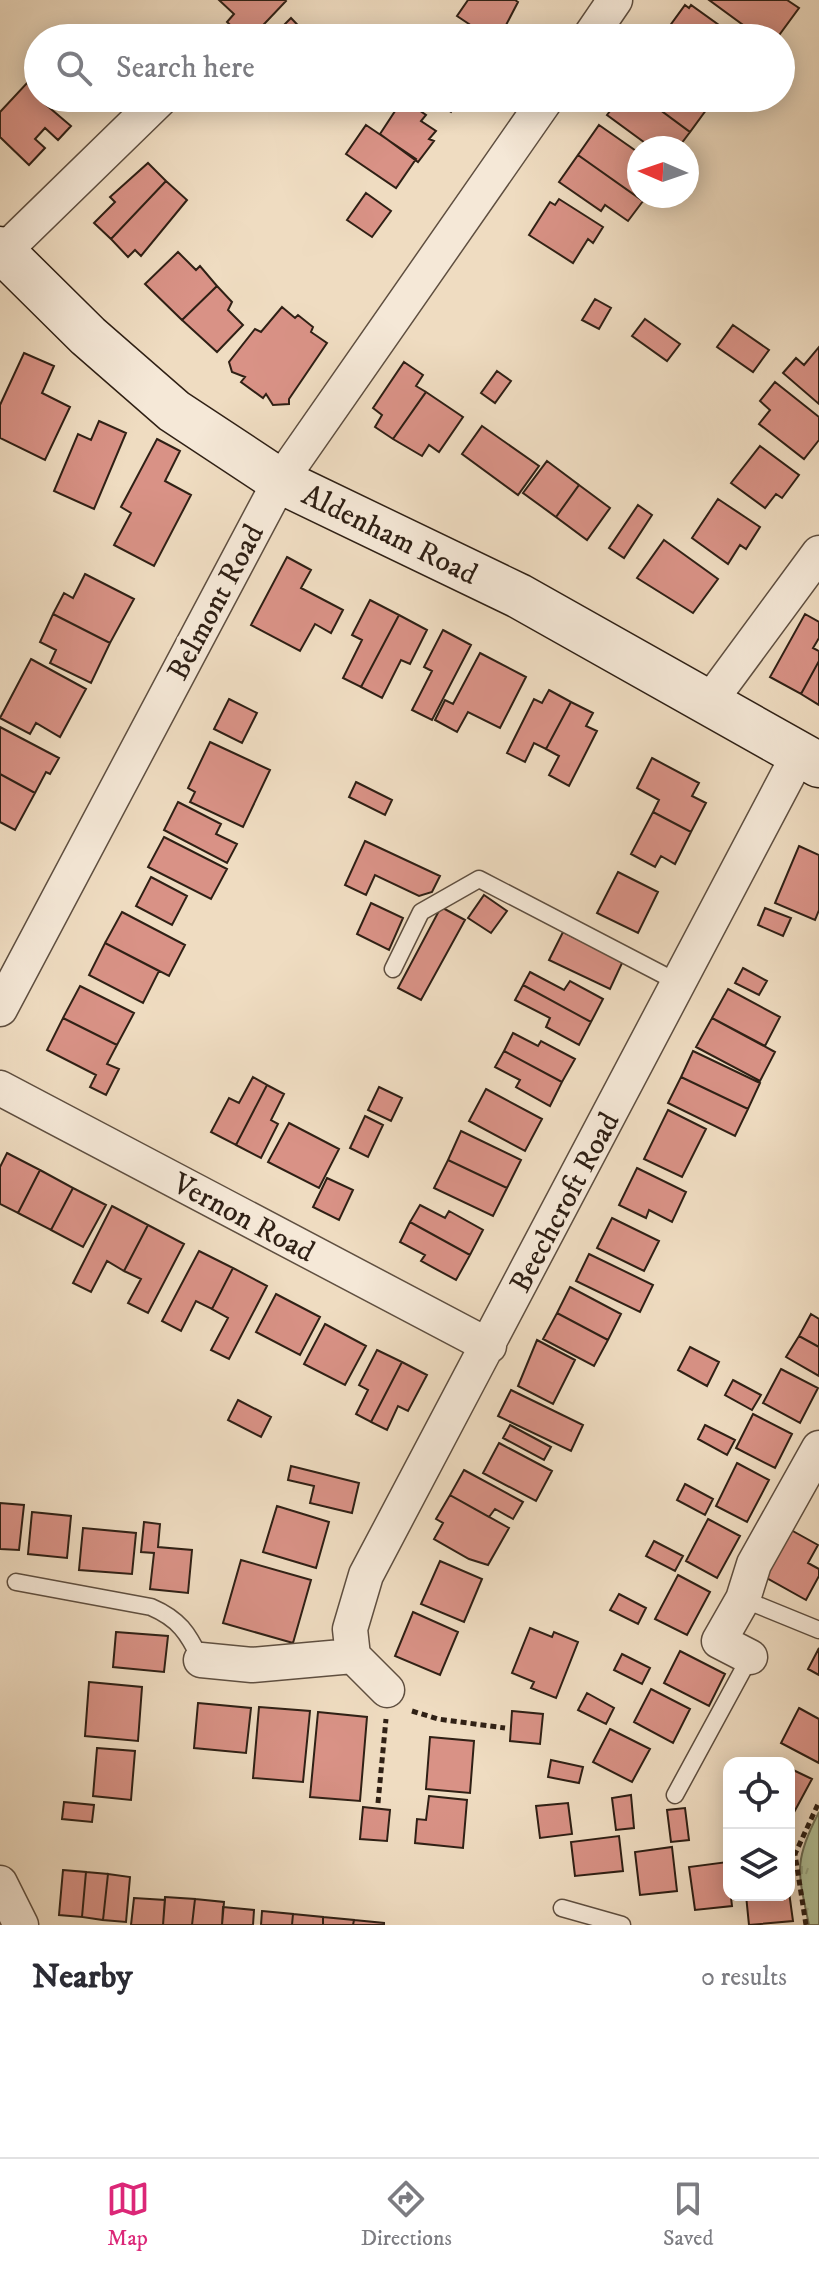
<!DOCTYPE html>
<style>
body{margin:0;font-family:"IM FELL DW Pica",serif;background:#f7f7f7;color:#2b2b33}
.controls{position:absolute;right:24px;bottom:24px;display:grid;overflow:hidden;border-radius:16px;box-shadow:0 4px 20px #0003}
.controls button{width:72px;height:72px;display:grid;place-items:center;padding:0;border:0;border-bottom:2px solid #e1e1e2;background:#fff;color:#2b2b33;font:40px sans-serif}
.compass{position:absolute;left:627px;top:136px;width:72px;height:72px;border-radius:50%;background:#fff;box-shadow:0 4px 20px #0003;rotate:272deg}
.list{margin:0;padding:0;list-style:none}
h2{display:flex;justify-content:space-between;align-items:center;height:104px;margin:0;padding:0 32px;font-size:34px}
h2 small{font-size:26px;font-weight:400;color:#7c7c81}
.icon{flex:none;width:44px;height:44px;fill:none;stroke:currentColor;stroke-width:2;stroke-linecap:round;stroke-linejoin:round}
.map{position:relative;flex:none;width:819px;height:1925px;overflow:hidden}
.search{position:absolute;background:#fff;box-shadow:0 4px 20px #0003;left:24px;right:24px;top:24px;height:88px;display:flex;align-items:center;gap:20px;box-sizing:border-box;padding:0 28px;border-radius:44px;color:#7c7c81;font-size:30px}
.sheet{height:232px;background:#fff}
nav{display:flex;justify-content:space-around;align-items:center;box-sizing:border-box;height:112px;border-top:2px solid #e1e1e2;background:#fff;font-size:22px;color:#7c7c81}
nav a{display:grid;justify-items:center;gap:4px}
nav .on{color:#db2777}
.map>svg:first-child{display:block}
.grass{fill:url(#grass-tufts);stroke:#717156;stroke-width:2}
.building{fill:#d99286;stroke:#2f2015;stroke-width:2}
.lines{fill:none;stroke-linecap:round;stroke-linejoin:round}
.service-casing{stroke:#5f4f40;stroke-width:19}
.minor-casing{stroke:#5f4f40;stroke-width:37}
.secondary-casing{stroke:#2f2015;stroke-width:47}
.path{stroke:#2f2015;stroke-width:5;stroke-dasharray:6 4;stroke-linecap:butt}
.service{stroke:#f5e8d7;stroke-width:16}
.minor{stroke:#f5e8d7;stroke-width:34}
.secondary{stroke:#f5e8d7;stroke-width:44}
.labels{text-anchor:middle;stroke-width:8;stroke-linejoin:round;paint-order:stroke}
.street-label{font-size:30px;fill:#2f2015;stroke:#f5e8d7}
</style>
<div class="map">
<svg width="819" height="1925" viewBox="0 0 819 1925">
<defs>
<pattern id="grass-tufts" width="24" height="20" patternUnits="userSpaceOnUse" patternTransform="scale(2)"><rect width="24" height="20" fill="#b3c298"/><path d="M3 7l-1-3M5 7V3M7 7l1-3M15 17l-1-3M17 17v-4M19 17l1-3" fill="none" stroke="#9aa682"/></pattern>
</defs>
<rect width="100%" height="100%" fill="#efdcc1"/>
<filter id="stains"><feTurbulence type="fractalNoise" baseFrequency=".0025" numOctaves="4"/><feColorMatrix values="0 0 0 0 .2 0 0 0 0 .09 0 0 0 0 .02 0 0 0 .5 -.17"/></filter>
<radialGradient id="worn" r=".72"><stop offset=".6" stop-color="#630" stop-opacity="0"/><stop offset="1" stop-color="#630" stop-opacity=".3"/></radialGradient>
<path class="grass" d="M 819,1812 L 819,1925 L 809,1925 C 798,1872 793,1862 819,1812 Z"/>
<path class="building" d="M 219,0 L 285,0 L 286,1 L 251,38 L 244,38 L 227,22 L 234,14 Z
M 468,0 L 515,0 L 518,2 L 504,29 L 500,26 L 490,38 L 457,16 Z
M 709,0 L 787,0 L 799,8 L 777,38 L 761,38 Z
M 685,5 L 689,8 L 691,5 L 737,38 L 661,38 Z
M 291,18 L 310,38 L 271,38 Z
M 27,83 L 38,98 L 71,126 L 58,140 L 45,128 L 35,139 L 45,148 L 29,165 L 0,137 L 0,112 Z
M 429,98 L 469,98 L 461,110 L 455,106 L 451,112 Z
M 620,98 L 644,98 L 690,132 L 678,148 L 652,148 L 607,115 Z
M 644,98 L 707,98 L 712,102 L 690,132 Z
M 403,99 L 426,115 L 421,121 L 436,131 L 429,139 L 434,141 L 418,162 L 380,134 Z
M 366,125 L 416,159 L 396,188 L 346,154 Z
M 599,125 L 639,153 L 639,196 L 646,196 L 643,201 L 578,155 Z
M 578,155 L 643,201 L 628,221 L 605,205 L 601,211 L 559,182 Z
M 148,163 L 166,181 L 111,239 L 94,223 L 115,202 L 110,197 Z
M 166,181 L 187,200 L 141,256 L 135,250 L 128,257 L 111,239 Z
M 366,193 L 391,211 L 372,237 L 347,220 Z
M 559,199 L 603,227 L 593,243 L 588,239 L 573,263 L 529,235 L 550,202 L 555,205 Z
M 178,252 L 196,270 L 200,266 L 217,286 L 182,320 L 145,284 Z
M 217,286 L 232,302 L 228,310 L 243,325 L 217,352 L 182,320 Z
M 595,299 L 611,308 L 599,329 L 582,320 Z
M 282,307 L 295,318 L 298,315 L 313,327 L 311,332 L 327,343 L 289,399 L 289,404 L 273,405 L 266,394 L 263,398 L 241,382 L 245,377 L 232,372 L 229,362 L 255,329 L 261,332 Z
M 645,319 L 680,344 L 667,361 L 632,336 Z
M 733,325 L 769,350 L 753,372 L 717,347 Z
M 819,347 L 819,404 L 783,373 L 796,358 L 804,365 Z
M 24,353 L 54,366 L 42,393 L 70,407 L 45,460 L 0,438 L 0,405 Z
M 404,362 L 423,375 L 416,386 L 426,392 L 393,439 L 375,427 L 382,415 L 373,408 Z
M 497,371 L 511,381 L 495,403 L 481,393 Z
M 775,382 L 819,417 L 819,440 L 804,459 L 759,424 L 770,410 L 760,401 Z
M 426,392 L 463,417 L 439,452 L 429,445 L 422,456 L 393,439 Z
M 99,421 L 126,433 L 94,509 L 54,491 L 78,434 L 91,440 Z
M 482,426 L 539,466 L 518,495 L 462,454 Z
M 157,439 L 180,451 L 165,481 L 191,495 L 154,566 L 114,545 L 131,513 L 121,507 Z
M 760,446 L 799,475 L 782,498 L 776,494 L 765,508 L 731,483 Z
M 547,461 L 579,485 L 556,517 L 523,493 Z
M 579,485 L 610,508 L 587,540 L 556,517 Z
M 718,499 L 760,527 L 746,549 L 740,545 L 728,564 L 692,538 Z
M 638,505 L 652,515 L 624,558 L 609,548 Z
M 664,540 L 718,579 L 693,613 L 637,578 Z
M 287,557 L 311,570 L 301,588 L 343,610 L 331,633 L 315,624 L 300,651 L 251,625 Z
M 85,574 L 134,599 L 110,643 L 53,614 L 64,593 L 73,598 Z
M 370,600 L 399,615 L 361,687 L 343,678 L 362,640 L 352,635 Z
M 53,614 L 110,643 L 91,683 L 50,663 L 56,650 L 40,642 Z
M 805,614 L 819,622 L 819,638 L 813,648 L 819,651 L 819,661 L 801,694 L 770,677 Z
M 399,615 L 427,630 L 410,664 L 401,660 L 382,698 L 361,687 Z
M 443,630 L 471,645 L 432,720 L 412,710 L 432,671 L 424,667 Z
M 480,653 L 526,677 L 500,728 L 468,712 L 457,732 L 435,720 L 445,700 L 453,704 Z
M 31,659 L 86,689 L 60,737 L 36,723 L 30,734 L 0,718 Z
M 819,661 L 819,705 L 801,694 Z
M 549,690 L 571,702 L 546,749 L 534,743 L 525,762 L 507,753 L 534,699 L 542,703 Z
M 229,699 L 257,713 L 242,743 L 214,729 Z
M 571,702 L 593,713 L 586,726 L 597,731 L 569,786 L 549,775 L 559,756 L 546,749 Z
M 0,727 L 59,758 L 50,774 L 46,772 L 35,793 L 0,774 Z
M 210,742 L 270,770 L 243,827 L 190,802 L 195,792 L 188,788 Z
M 652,758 L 699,783 L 692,796 L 706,803 L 691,832 L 653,812 L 659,800 L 637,788 Z
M 0,774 L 35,793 L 15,830 L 0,822 Z
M 356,782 L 392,800 L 385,815 L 349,797 Z
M 178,802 L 221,824 L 216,834 L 237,844 L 227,863 L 164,830 Z
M 653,812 L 691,832 L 675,864 L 661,856 L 655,867 L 631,854 Z
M 164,837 L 227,869 L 211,899 L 148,867 Z
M 365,841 L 440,876 L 432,892 L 419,896 L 375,875 L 366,895 L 345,885 Z
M 799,846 L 819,855 L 819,910 L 815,920 L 775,903 Z
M 618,872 L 658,892 L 638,933 L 597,913 Z
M 151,877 L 187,896 L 172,925 L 136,906 Z
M 484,895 L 507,911 L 491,933 L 468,918 Z
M 371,903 L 403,918 L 389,950 L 357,934 Z
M 441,907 L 465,920 L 421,1000 L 398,988 Z
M 765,908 L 791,918 L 783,936 L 758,925 Z
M 122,912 L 185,945 L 169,976 L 105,943 Z
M 563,932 L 623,961 L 610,989 L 549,960 Z
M 105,943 L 159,971 L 143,1003 L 89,975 Z
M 743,968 L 767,981 L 759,995 L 735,983 Z
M 530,972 L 564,990 L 570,981 L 603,999 L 591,1022 L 523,985 Z
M 523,985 L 591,1022 L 579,1045 L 546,1027 L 550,1018 L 515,1000 Z
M 80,986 L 134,1013 L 117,1045 L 63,1018 Z
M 728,989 L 780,1017 L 765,1046 L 712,1018 Z
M 63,1018 L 117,1045 L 107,1064 L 119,1069 L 106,1095 L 90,1087 L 96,1075 L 47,1050 Z
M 712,1018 L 775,1052 L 760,1081 L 696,1047 Z
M 513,1033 L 538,1046 L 541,1041 L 575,1059 L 562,1082 L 504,1051 Z
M 504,1051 L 562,1082 L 550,1106 L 516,1087 L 520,1080 L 495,1067 Z
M 693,1051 L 760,1083 L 748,1109 L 681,1077 Z
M 253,1077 L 267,1085 L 236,1145 L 211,1132 L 229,1098 L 239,1103 Z
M 681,1077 L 748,1109 L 735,1136 L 668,1103 Z
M 267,1085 L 284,1094 L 271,1120 L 278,1124 L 261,1158 L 236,1145 Z
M 379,1087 L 402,1098 L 391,1121 L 368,1110 Z
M 486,1089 L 542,1119 L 525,1151 L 469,1121 Z
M 668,1110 L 706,1129 L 682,1177 L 644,1159 Z
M 365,1116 L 383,1125 L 368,1157 L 350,1148 Z
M 289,1123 L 339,1149 L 319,1188 L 268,1162 Z
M 461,1131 L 521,1160 L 507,1188 L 448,1160 Z
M 7,1153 L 40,1170 L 18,1213 L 0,1204 L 0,1167 Z
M 448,1160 L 507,1188 L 493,1216 L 434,1188 Z
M 637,1168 L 686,1192 L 672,1222 L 649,1210 L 646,1218 L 619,1205 Z
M 40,1170 L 73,1188 L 51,1230 L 18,1213 Z
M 327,1178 L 353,1190 L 339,1220 L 313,1207 Z
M 73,1188 L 106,1205 L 83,1247 L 51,1230 Z
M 420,1205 L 445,1218 L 449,1211 L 483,1230 L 470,1255 L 410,1222 Z
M 112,1206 L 148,1225 L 124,1271 L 107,1261 L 91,1292 L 73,1283 Z
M 612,1218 L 659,1241 L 644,1271 L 597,1248 Z
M 410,1222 L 470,1255 L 456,1280 L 421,1261 L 425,1255 L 400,1242 Z
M 148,1225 L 184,1244 L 148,1313 L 128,1303 L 141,1279 L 124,1271 Z
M 199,1251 L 233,1268 L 212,1309 L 196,1301 L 181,1331 L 162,1321 Z
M 589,1254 L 653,1285 L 640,1312 L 576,1281 Z
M 233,1268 L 267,1286 L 229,1359 L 211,1350 L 228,1318 L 212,1309 Z
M 570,1287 L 621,1314 L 608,1340 L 557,1313 Z
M 276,1294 L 320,1317 L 300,1355 L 256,1332 Z
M 557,1313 L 608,1340 L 594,1366 L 543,1339 Z
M 811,1314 L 819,1319 L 819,1347 L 799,1336 Z
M 325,1324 L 366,1346 L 345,1385 L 304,1364 Z
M 799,1336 L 819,1347 L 819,1376 L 786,1357 Z
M 537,1340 L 575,1360 L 553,1404 L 518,1386 Z
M 690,1347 L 719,1362 L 707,1386 L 678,1370 Z
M 377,1350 L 402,1362 L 371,1422 L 356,1414 L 368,1390 L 359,1385 Z
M 402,1362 L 427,1375 L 408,1411 L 398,1406 L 387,1430 L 371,1422 Z
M 781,1369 L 818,1388 L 800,1423 L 763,1403 Z
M 733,1380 L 761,1395 L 752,1410 L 725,1395 Z
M 511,1390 L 583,1425 L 571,1451 L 498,1416 Z
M 238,1400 L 271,1417 L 261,1437 L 228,1420 Z
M 753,1414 L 792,1434 L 775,1468 L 736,1448 Z
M 510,1425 L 551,1447 L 544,1460 L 503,1438 Z
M 705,1425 L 735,1440 L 727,1455 L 698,1439 Z
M 499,1443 L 552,1471 L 536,1501 L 483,1473 Z
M 737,1463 L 769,1480 L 747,1522 L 716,1506 Z
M 291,1466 L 359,1483 L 352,1513 L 310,1503 L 314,1486 L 288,1480 Z
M 464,1470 L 523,1502 L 513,1519 L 495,1509 L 489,1517 L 450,1495 Z
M 685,1484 L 713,1499 L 705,1515 L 677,1500 Z
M 450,1495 L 509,1528 L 488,1565 L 469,1559 L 434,1539 L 443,1523 L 436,1519 Z
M 0,1503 L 24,1505 L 19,1550 L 0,1549 Z
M 277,1506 L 329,1522 L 316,1568 L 263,1552 Z
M 32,1512 L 71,1516 L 67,1558 L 28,1554 Z
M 708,1519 L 740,1536 L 717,1578 L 686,1561 Z
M 144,1522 L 160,1524 L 158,1547 L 192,1550 L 188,1593 L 150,1589 L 154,1553 L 141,1552 Z
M 83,1528 L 136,1533 L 132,1574 L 79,1570 Z
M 791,1530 L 818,1545 L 808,1563 L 819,1569 L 819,1576 L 806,1600 L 765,1577 Z
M 654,1541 L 683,1556 L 675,1571 L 646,1556 Z
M 241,1560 L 311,1580 L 293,1643 L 223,1623 Z
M 440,1561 L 482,1579 L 464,1622 L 421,1604 Z
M 678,1575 L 710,1592 L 687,1635 L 655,1619 Z
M 619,1594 L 646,1608 L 638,1624 L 610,1610 Z
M 413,1612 L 458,1632 L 440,1675 L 395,1656 Z
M 530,1628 L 552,1637 L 554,1632 L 578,1642 L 556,1698 L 531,1688 L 534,1682 L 512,1673 Z
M 116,1632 L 168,1636 L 164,1672 L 113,1667 Z
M 819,1648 L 819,1675 L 808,1669 Z
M 680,1651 L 725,1674 L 709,1706 L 664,1683 Z
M 622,1654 L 650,1668 L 642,1684 L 614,1670 Z
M 89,1682 L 142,1687 L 138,1741 L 85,1736 Z
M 651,1689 L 690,1709 L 673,1743 L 634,1722 Z
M 587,1693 L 614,1708 L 606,1724 L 578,1710 Z
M 198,1703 L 251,1708 L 246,1753 L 194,1748 Z
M 259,1707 L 310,1711 L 303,1782 L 253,1778 Z
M 799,1708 L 819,1719 L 819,1763 L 781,1743 Z
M 512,1711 L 543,1714 L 540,1744 L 510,1741 Z
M 318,1712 L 367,1717 L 360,1801 L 310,1797 Z
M 610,1729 L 650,1749 L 632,1782 L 593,1762 Z
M 430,1737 L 474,1741 L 470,1793 L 426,1789 Z
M 97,1748 L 135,1751 L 131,1800 L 93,1796 Z
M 551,1760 L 583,1767 L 579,1783 L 548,1777 Z
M 789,1768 L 812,1779 L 792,1816 L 789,1815 Z
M 631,1795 L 634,1828 L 616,1830 L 612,1798 Z
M 429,1796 L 467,1800 L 463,1848 L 415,1843 L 417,1819 L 426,1820 Z
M 64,1802 L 94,1805 L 92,1822 L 62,1819 Z
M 568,1803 L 572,1834 L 540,1838 L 536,1806 Z
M 363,1807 L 390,1810 L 387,1841 L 360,1839 Z
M 685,1808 L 689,1840 L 671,1842 L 667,1810 Z
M 619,1836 L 623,1871 L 575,1876 L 571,1842 Z
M 672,1847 L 677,1891 L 640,1895 L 635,1852 Z
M 727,1862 L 732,1906 L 695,1910 L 689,1867 Z
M 63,1870 L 86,1872 L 82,1917 L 59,1915 Z
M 86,1872 L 108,1874 L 103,1920 L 82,1917 Z
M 108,1874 L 130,1877 L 126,1922 L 103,1920 Z
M 789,1892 L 793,1921 L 749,1925 L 746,1895 Z
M 165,1897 L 195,1899 L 192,1925 L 163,1925 Z
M 134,1898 L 165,1900 L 163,1925 L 131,1925 Z
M 195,1899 L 224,1902 L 222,1925 L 192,1925 Z
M 223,1907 L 254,1910 L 253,1925 L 222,1925 Z
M 262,1911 L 293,1914 L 292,1925 L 261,1925 Z
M 293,1914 L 323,1917 L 323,1925 L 292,1925 Z
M 323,1917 L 354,1920 L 353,1925 L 323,1925 Z
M 354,1920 L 384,1923 L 384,1925 L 353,1925 Z"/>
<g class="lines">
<g class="service-casing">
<path id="service" d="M 393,969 L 421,912 L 479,879 L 679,983
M 16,1582 L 151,1607 C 179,1619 188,1633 201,1660
M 743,1599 L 819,1630
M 675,1795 L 750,1657
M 562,1908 L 622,1925"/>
</g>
<g class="minor-casing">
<path id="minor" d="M 589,38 L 615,0
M 3,252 L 161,98
M 710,701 L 819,553
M 0,1009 L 280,481 L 547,98
M 0,1088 L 489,1346
M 353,1656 L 350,1629 L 366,1575 L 799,754
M 750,1657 L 719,1641 L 743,1599 L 754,1564 L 819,1448
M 201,1660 L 252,1665 L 353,1656 L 387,1690
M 0,1883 L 21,1925"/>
</g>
<g class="secondary-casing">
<path id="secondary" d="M 0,249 L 88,336 L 174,411 L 280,481 L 519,596 L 819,765"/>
</g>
<path class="path" d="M 412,1711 L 438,1719 L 505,1728
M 378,1803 L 386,1719
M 806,1925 L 795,1854 L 819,1802"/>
<use href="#service" class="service"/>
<use href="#minor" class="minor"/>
<use href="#secondary" class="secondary"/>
</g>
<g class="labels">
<g class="street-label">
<text transform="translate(390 534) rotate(26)" y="10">Aldenham Road</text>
<text transform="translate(215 602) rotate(-62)" y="10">Belmont Road</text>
<text transform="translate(564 1202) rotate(-62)" y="10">Beechcroft Road</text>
<text transform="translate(244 1217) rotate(28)" y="10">Vernon Road</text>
</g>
</g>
<rect width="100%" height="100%" filter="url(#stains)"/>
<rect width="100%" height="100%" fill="url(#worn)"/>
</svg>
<div class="controls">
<button><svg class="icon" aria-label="locate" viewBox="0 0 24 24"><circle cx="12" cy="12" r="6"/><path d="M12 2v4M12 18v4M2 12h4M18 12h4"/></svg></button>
<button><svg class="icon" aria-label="layers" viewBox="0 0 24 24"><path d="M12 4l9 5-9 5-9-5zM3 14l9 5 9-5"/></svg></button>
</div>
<svg class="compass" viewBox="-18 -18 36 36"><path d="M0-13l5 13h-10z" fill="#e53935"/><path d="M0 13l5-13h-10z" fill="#7c7c81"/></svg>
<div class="search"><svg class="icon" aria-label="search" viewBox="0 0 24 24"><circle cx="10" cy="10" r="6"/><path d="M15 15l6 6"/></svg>Search here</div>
</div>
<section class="sheet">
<h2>Nearby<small>0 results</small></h2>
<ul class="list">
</ul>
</section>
<nav>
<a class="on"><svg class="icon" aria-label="map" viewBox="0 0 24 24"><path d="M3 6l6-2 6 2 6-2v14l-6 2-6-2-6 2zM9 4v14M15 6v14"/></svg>Map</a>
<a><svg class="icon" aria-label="directions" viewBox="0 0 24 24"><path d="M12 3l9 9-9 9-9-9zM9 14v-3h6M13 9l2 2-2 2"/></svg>Directions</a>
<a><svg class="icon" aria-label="saved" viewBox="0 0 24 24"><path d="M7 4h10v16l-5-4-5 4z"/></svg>Saved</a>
</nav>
